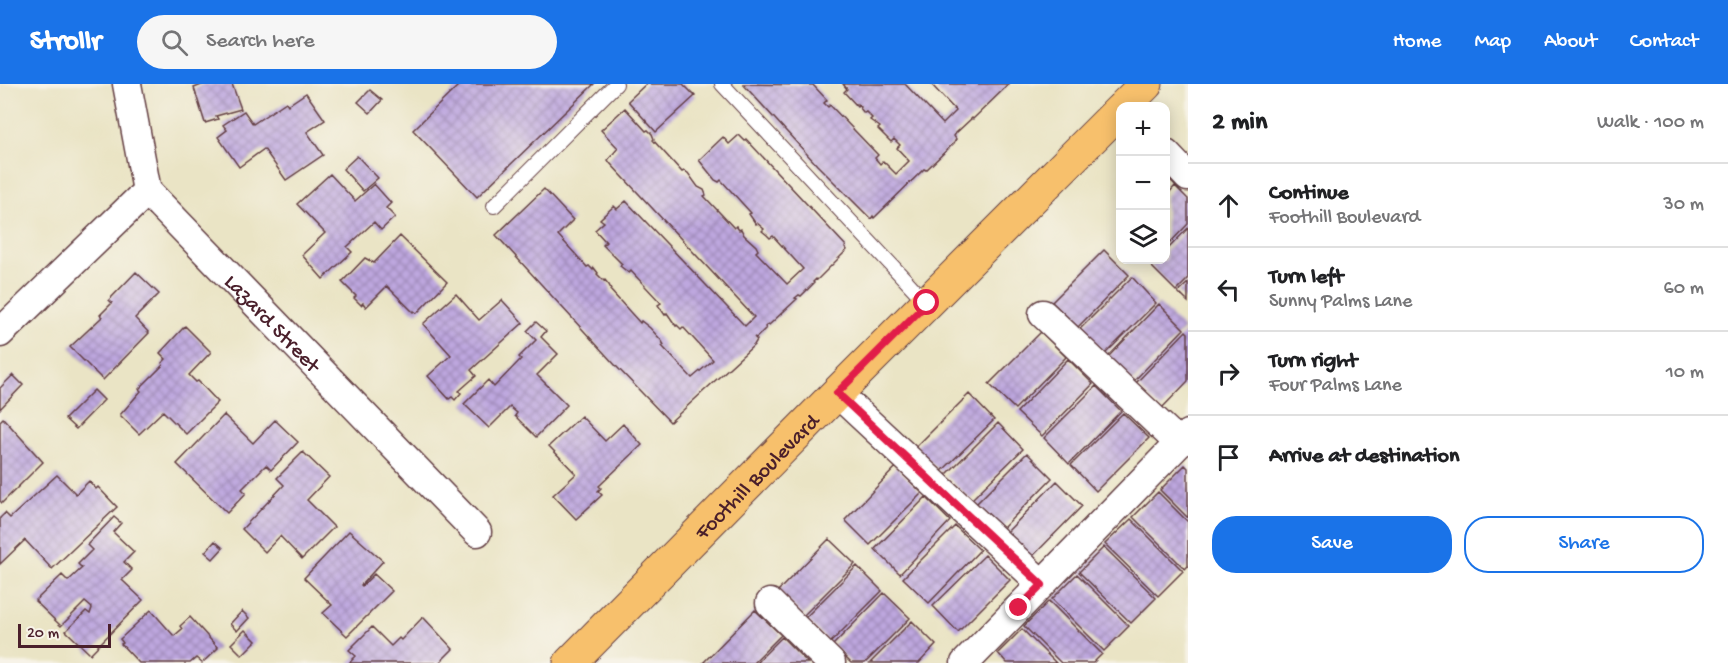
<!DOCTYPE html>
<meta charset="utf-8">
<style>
body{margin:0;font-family:"Gochi Hand",sans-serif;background:#f6f6f6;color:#202124}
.controls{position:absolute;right:18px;top:18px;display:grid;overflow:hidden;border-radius:12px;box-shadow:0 3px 15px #0003}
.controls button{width:54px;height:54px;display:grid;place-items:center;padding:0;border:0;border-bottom:2px solid #e0e0e0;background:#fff;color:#202124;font:30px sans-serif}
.scale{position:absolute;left:18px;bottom:15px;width:93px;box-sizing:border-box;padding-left:6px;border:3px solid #4a1f2b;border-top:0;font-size:16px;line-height:21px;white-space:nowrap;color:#4a1f2b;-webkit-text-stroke:4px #f7f3e8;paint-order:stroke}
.stop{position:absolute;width:18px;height:18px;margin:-14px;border:4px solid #e11d48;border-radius:50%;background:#fff}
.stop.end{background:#e11d48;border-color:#fff;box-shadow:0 2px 6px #0008}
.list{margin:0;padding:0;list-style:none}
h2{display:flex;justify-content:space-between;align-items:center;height:78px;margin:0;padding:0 24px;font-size:26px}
h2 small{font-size:20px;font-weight:400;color:#757577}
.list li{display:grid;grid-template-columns:39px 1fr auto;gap:18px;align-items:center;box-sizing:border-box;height:84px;padding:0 24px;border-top:2px solid #e0e0e0}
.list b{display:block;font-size:22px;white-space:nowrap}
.list p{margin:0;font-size:20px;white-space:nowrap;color:#757577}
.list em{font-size:20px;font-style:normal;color:#757577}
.actions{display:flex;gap:12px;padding:18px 24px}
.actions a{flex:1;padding:14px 0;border:2px solid #1a73e8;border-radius:24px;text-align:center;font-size:21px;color:#1a73e8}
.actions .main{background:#1a73e8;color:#fff}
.icon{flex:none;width:33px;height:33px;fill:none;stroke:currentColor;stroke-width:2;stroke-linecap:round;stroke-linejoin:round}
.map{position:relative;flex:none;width:1188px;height:579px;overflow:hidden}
header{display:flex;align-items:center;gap:36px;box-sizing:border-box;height:84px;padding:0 30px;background:#1a73e8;color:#fff}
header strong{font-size:28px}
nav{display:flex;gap:33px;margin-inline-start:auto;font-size:21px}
.search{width:420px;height:54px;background:#f6f6f6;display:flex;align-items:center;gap:15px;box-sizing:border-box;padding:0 21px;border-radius:33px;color:#757577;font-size:22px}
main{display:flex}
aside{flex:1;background:#fff}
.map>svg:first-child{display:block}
.building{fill:url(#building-cross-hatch)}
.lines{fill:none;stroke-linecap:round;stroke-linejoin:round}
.lane-casing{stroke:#623d42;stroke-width:16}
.street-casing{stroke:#623d42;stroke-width:31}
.primary-casing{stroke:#623d42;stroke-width:35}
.lane{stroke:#fff;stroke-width:14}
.street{stroke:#fff;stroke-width:28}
.primary{stroke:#f7c06c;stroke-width:33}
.route{stroke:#e11d48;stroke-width:8}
.labels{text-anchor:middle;stroke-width:4.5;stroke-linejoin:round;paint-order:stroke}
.street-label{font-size:22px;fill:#4a1f2b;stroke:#f7f3e8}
</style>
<header>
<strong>Strollr</strong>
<div class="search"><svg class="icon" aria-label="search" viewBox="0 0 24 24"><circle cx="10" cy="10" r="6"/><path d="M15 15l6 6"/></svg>Search here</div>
<nav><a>Home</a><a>Map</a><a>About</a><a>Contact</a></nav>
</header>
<main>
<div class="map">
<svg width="1188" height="579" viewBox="0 0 1188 579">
<defs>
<pattern id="building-cross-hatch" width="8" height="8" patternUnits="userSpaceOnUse" patternTransform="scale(1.5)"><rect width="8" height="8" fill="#bea7df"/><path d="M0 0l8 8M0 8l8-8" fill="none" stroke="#9c87b5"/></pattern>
</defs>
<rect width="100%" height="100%" fill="#f7f3e8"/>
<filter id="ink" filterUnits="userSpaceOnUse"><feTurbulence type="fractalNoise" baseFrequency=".0167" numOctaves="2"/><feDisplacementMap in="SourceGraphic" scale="12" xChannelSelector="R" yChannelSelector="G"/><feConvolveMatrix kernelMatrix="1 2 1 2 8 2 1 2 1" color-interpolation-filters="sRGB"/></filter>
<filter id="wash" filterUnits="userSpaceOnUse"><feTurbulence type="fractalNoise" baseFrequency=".008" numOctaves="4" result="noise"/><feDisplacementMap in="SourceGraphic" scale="24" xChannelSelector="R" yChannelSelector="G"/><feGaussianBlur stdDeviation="1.35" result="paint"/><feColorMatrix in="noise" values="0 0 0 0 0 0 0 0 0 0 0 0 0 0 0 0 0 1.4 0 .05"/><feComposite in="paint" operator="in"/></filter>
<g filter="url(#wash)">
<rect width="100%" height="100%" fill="#eae4c5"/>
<g id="blocks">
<path class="building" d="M 204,0 L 232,0 L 241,25 L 216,32 L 218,35 L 205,39 L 194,4 Z
M 460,0 L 594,0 L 477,113 L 413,46 Z
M 646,0 L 683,0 L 695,12 L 656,48 L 628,17 Z
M 743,0 L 813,1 L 827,16 L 824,19 L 828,23 L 830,21 L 878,71 L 875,74 L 880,80 L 883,77 L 896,90 L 909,77 L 897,64 L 900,61 L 894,55 L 891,58 L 878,45 L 880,43 L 870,36 L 872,34 L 866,28 L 864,29 L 860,24 L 861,23 L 858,20 L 857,22 L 844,8 L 847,5 L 843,0 L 905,0 L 943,40 L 956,27 L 931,0 L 1009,0 L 973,35 L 972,34 L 956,49 L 954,52 L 956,55 L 954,59 L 926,86 L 924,85 L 874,134 L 873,132 L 871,135 L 817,81 Z
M 370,6 L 382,16 L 370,29 L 358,18 Z
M 306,9 L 325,36 L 307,48 L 323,71 L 286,96 L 264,65 L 239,83 L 218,53 L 227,46 L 223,41 L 244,27 L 253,40 L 286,18 L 288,21 Z
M 625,24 L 646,47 L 648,46 L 652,50 L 654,55 L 653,56 L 682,88 L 684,87 L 688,89 L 698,103 L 704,106 L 706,111 L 704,112 L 734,144 L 736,142 L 739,146 L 741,145 L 744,151 L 756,162 L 758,166 L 756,168 L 787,200 L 803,185 L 773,152 L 770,154 L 767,151 L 762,147 L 764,145 L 757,139 L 756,140 L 749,130 L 751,129 L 721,96 L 719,98 L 715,96 L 699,76 L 723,53 L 729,60 L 739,51 L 745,57 L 746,55 L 846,162 L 845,163 L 847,166 L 817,196 L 816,195 L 813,198 L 814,199 L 801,212 L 799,211 L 795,214 L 797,215 L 769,241 L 768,240 L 765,243 L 766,244 L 756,254 L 754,253 L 757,256 L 754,261 L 670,338 L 616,282 L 496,151 L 544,105 L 573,136 L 558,151 L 587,183 L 589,182 L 593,186 L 594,184 L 598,189 L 597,190 L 604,197 L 605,196 L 609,201 L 611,205 L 610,206 L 640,239 L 641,237 L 650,244 L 661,256 L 664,261 L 662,262 L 692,294 L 712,277 L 713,276 L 683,243 L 681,245 L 677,241 L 676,242 L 667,229 L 665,231 L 658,221 L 661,219 L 631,187 L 629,189 L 620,182 L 622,180 L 603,161 L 606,158 L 595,146 L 604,138 L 600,135 L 614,122 L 617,125 L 626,117 L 745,242 L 754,233 L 610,79 L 608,76 L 618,64 L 601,46 Z
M 357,72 L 378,94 L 363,107 L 343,85 Z
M 330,90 L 355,117 L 374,100 L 391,119 L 386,124 L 395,133 L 381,146 L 374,138 L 347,163 L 352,168 L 323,195 L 302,171 L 325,149 L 297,120 Z
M 1175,102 L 1188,115 L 1188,140 L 1166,163 L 1166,112 Z
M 1188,144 L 1188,195 L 1176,207 L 1151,182 L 1157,176 L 1166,176 L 1166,167 Z
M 400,152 L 447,198 L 417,229 L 414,227 L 413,228 L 387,202 L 366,223 L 363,219 L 361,221 L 354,214 L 356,212 L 342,198 L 365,174 L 374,179 Z
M 1104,166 L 1129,191 L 1078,243 L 1052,218 Z
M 136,188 L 159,210 L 135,234 L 149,249 L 103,296 L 70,263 L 102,233 L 100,231 L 112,219 L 109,216 Z
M 1132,193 L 1156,219 L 1105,270 L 1080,245 Z
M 1188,199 L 1188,218 L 1178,208 Z
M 456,210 L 479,236 L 502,216 L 523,239 L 471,286 L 476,292 L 459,307 L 461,309 L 455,316 L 452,313 L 449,315 L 428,292 L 451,271 L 423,240 Z
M 1159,220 L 1184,245 L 1133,298 L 1108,273 Z
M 536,238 L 546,247 L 541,253 L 558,270 L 537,291 L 567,321 L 536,353 L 515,332 L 517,329 L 510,323 L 489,344 L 464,320 L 488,296 L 494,303 L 521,275 L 519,273 L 536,256 L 527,247 Z
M 185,242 L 211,268 L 189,291 L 196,298 L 198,297 L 218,318 L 186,350 L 163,327 L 139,350 L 120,331 L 141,307 L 139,305 L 163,281 L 162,279 L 166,275 L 160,269 Z
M 1186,247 L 1188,249 L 1188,297 L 1161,325 L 1135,300 Z
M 1041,248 L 1066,273 L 1015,325 L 989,300 Z
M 1068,275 L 1093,300 L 1042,352 L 1017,328 Z
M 13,291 L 23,301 L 0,325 L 0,304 Z
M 1096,302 L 1121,327 L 1069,380 L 1044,354 Z
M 94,306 L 104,316 L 76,345 L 65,335 Z
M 969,310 L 994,336 L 941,388 L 916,363 Z
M 1123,329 L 1149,354 L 1096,407 L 1071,381 Z
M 224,331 L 253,359 L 275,336 L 298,358 L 271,386 L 266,381 L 242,405 L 246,409 L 227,429 L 177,380 Z
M 581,332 L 605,357 L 623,340 L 642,361 L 599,402 L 601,404 L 598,407 L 602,411 L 576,435 L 553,411 L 576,390 L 549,362 Z
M 3,334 L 43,378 L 2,419 L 0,417 L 0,337 Z
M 998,339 L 1023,365 L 971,416 L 946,391 Z
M 303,368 L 329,393 L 307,416 L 334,443 L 302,475 L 280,452 L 265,468 L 242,445 L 284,401 L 277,394 Z
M 1027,369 L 1052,394 L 1002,445 L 976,420 Z
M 1185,381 L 1188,384 L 1188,434 L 1160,406 Z
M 896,383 L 922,409 L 870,461 L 845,436 Z
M 57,391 L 76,410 L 89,397 L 96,405 L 98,403 L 117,423 L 52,485 L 25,456 L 0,480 L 0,434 L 5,429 L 10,434 Z
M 1057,397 L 1082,422 L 1030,475 L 1005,450 Z
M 1158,408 L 1188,438 L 1188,482 L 1185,485 L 1133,433 Z
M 926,413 L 950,437 L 900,490 L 875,465 Z
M 114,433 L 121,439 L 113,448 L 134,468 L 124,478 L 132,486 L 122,496 L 143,516 L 90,570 L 66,547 L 86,527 L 90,530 L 92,524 L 85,518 L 61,542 L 35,517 L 62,491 L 68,497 L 82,484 L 78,480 L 92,466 L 87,461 Z
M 1131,435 L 1183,487 L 1158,512 L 1105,460 Z
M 955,442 L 980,466 L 929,519 L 903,494 Z
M 349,447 L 383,477 L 361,501 L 362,502 L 374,490 L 392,507 L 347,552 L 323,529 L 332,521 L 304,494 Z
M 829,455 L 855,480 L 803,532 L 778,507 Z
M 215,457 L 223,464 L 213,475 L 205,468 Z
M 1104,463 L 1156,514 L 1131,539 L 1079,488 Z
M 985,471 L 1010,496 L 958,548 L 933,522 Z
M 857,482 L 882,507 L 830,559 L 805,534 Z
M 1077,490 L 1129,542 L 1104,567 L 1052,515 Z
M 884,509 L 910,534 L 865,579 L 851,579 L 833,561 Z
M 1049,517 L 1102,570 L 1093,579 L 1061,579 L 1024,542 Z
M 151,526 L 174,552 L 182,545 L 180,542 L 190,533 L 218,564 L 202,579 L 196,574 L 190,579 L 139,579 L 121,560 L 123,559 L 120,555 Z
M 755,526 L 781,551 L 753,579 L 703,579 Z
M 242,527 L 249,534 L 237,547 L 230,540 Z
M 423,533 L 453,565 L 439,579 L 349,579 L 356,572 L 349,566 L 372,543 L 391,562 L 399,554 L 401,556 Z
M 912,537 L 936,561 L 919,579 L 870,579 Z
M 1022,545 L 1056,579 L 1007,579 L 998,569 Z
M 245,546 L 256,557 L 242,571 L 231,560 Z
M 782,553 L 808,579 L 756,579 Z"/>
</g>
</g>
<g filter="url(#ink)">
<use href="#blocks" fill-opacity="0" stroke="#623d42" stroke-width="1.5"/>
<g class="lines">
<g class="lane-casing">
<path id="lane" d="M 722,0 L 927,219
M 494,122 L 616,0"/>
</g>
<g class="street-casing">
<g id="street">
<path id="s1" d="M 127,0 L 147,107 L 477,448"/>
<path d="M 1166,70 L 1188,93"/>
<path d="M 1043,230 L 1179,359"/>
<path d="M 0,249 L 147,107"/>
<path d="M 837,309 L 1042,500"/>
<path d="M 770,519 L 831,579"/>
<path d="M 965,579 L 1188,350"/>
</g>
</g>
<g class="primary-casing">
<g id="primary">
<path d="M 1124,22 L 1146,0"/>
<path id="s2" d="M 570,579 L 837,309 L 1120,26"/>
</g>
</g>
<use href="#lane" class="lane"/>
<use href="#street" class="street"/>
<use href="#primary" class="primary"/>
</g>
</g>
<g class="lines" filter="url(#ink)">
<path class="route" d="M 927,219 L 837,309 L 1042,501 L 1019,524"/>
</g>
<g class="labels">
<g class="street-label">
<text dy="8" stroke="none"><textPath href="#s1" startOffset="291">Lazard Street</textPath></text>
<text dy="8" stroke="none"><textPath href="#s2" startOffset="264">Foothill Boulevard</textPath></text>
</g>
</g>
</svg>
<div class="controls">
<button>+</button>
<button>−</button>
<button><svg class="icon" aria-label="layers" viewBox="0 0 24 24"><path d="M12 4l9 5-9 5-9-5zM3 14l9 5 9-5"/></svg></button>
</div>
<div class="scale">20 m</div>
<div class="stop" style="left:927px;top:219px"></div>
<div class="stop end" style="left:1019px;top:524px"></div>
</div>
<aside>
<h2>2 min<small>Walk · 100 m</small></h2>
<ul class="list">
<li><svg class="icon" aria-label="ahead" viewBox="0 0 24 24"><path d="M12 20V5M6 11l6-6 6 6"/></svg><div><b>Continue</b><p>Foothill Boulevard</p></div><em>30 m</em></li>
<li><svg class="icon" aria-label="left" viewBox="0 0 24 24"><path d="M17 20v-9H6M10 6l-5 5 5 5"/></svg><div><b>Turn left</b><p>Sunny Palms Lane</p></div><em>60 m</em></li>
<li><svg class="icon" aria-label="right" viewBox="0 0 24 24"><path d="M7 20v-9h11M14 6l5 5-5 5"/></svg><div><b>Turn right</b><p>Four Palms Lane</p></div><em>10 m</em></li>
<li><svg class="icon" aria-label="arrive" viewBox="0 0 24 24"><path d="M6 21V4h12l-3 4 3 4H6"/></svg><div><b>Arrive at destination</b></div></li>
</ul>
<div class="actions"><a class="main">Save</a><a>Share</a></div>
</aside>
</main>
